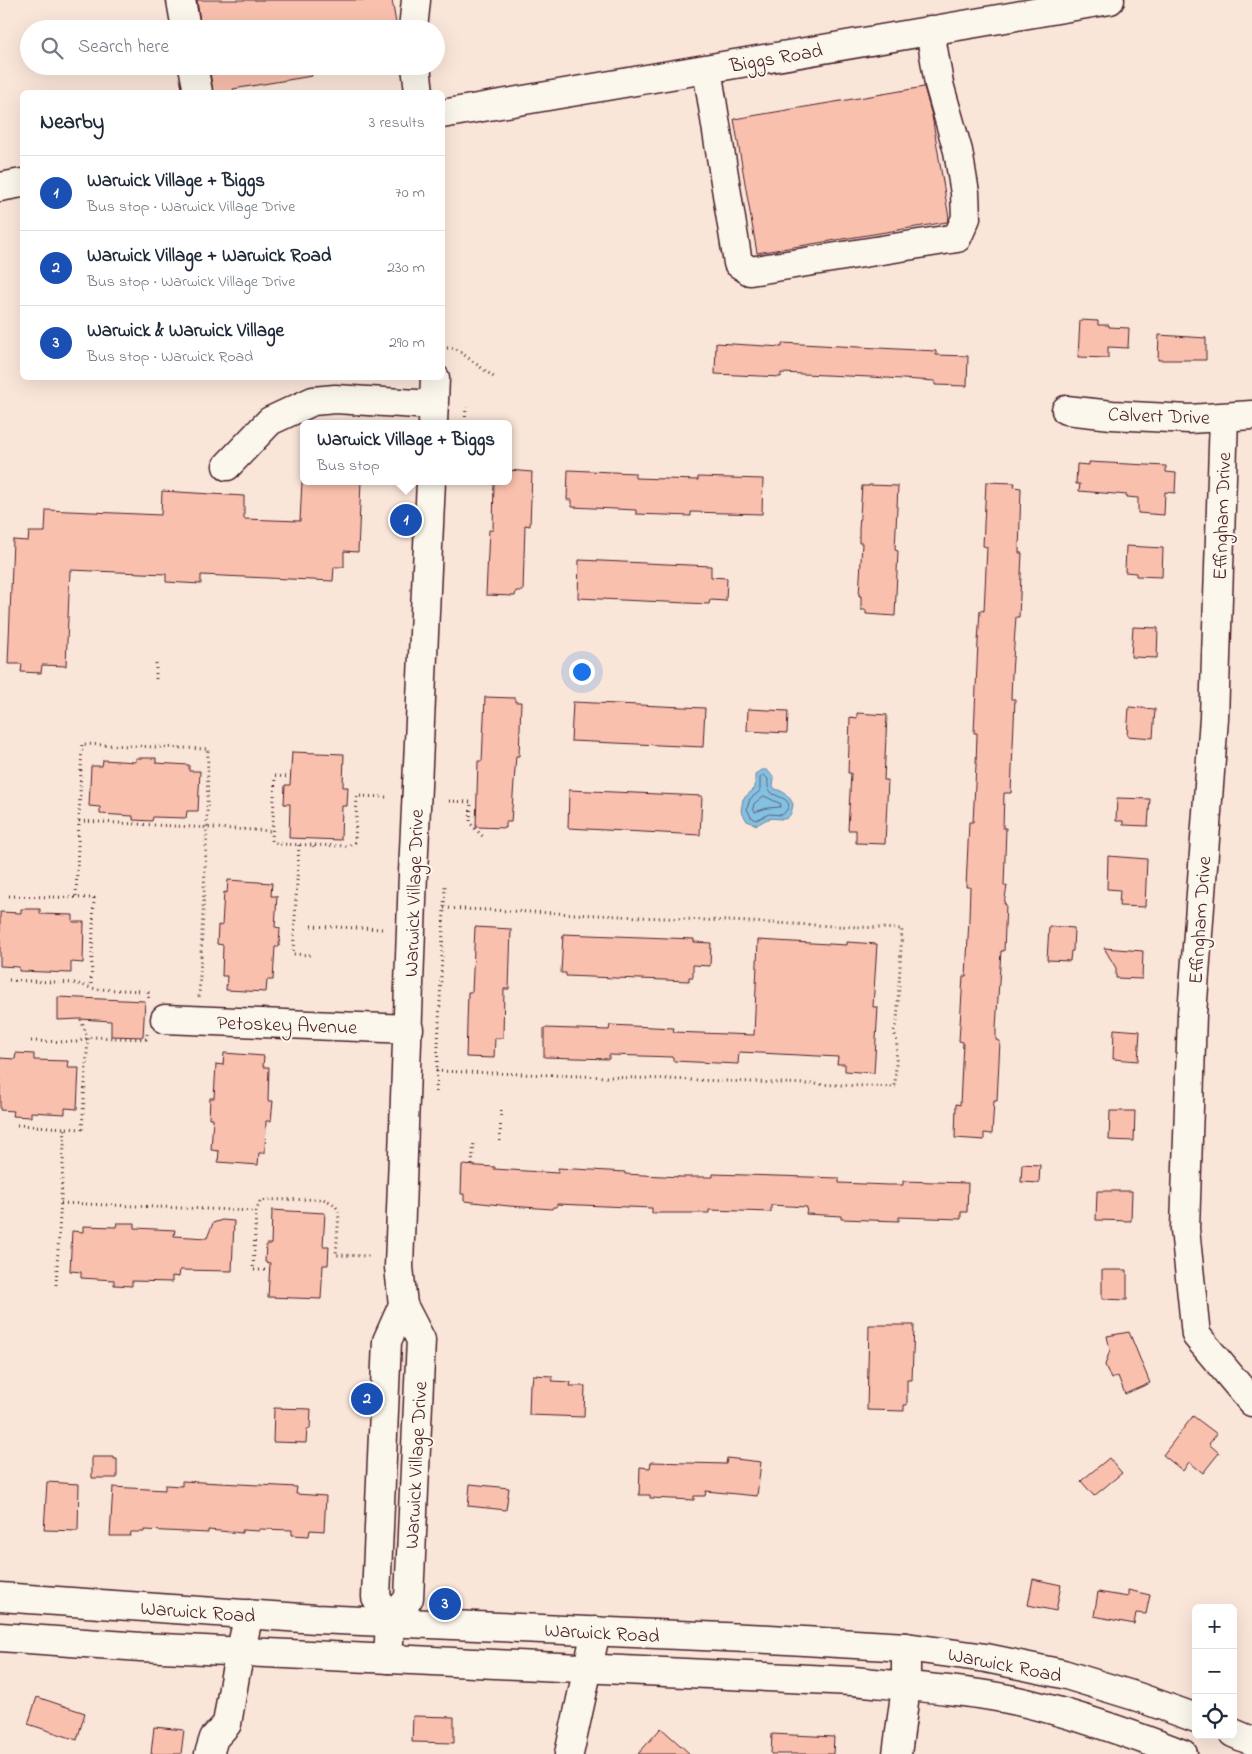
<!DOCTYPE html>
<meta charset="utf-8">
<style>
body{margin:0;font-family:"Indie Flower",sans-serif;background:#f6f6f7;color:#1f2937}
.controls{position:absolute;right:15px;bottom:15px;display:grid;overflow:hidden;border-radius:8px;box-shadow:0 5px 20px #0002}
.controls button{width:45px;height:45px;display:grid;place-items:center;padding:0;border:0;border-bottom:1px solid #e0e1e3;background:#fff;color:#1f2937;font:25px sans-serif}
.you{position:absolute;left:581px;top:671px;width:18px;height:18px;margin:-12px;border:4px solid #fff;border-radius:50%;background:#1a73e8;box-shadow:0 0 0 8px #1a73e833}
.badge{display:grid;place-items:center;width:32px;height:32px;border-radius:50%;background:#1a73e8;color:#fff;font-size:16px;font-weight:700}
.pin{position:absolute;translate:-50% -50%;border:2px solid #fff;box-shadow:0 1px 5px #0006}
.popup{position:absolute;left:300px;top:420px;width:212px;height:65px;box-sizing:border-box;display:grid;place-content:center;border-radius:8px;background:#fff;filter:drop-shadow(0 1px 4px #0005);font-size:16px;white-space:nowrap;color:#747a83}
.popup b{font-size:19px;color:#1f2937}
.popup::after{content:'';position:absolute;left:50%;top:100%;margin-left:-10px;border:10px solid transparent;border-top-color:#fff}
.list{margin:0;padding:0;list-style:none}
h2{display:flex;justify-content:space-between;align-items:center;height:65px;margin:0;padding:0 20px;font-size:21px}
h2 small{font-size:16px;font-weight:400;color:#747a83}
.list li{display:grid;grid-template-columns:32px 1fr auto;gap:15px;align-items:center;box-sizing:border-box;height:75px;padding:0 20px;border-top:1px solid #e0e1e3}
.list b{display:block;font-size:19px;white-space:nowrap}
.list p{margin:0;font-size:16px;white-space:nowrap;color:#747a83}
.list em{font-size:16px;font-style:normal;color:#747a83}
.icon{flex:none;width:28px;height:28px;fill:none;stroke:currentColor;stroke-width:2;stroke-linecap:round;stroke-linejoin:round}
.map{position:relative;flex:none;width:1252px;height:1754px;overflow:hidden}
.search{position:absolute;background:#fff;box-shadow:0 5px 20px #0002;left:20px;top:20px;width:425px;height:55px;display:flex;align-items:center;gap:12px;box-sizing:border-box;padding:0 18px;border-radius:28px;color:#747a83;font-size:19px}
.panel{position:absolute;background:#fff;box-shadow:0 5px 20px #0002;left:20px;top:90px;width:425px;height:290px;border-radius:8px}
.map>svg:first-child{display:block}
.water{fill:#83c1e3;stroke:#6c8099}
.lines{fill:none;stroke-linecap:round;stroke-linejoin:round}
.shore{stroke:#616075;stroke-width:1}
.building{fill:#f9c0ae;stroke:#4a1f2b}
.minor-casing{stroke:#4a1f2b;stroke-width:31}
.major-casing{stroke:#4a1f2b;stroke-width:31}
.path{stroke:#4a1f2b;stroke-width:3;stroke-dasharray:1 4;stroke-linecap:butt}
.minor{stroke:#fbf7ec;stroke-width:28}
.major{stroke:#fbf7ec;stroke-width:28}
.labels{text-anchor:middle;stroke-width:4;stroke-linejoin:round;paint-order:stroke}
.street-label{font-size:20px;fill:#4a1f2b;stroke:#fbf7ec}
</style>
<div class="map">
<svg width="1252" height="1754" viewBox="0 0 1252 1754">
<rect width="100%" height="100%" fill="#fae6d9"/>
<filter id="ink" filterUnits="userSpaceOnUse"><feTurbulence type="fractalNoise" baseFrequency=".02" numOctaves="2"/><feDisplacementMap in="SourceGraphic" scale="10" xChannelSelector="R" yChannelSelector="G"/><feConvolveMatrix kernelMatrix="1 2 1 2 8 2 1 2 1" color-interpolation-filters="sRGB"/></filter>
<g filter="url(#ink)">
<path class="water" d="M 762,770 L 767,770 L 774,778 L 773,786 L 775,789 C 784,791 789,796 793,804 C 790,827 780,816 768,819 C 765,820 760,823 757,825 L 747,821 L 741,811 L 743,799 L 755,788 L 755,775 Z"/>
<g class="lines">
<path class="shore" d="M 764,775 L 768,779 C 768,784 767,788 771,792 C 776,798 800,799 782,815 L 769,814 L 756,820 L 751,817 L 747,809 L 750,799 L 760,791 L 760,778 Z
M 764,796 L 781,804 L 780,807 L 767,808 L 755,812 L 753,808 L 754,804 Z"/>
</g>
<path class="building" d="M 197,0 L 392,0 L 397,29 L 201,29 Z
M 209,66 L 311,66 L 312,76 L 233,89 L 234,92 L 213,92 Z
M 924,87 L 932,116 L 949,218 L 947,222 L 757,253 L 734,119 Z
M 1080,320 L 1098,321 L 1098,325 L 1109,325 L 1109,327 L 1129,328 L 1128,348 L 1108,347 L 1108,358 L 1078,357 Z
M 1159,335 L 1206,338 L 1206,360 L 1158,360 Z
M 716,343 L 782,347 L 782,343 L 936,351 L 936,355 L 968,356 L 967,386 L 935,385 L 935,381 L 870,377 L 781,373 L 781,377 L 715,374 Z
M 1089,462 L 1166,466 L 1166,472 L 1176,473 L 1175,493 L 1165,492 L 1164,515 L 1138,513 L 1138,498 L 1127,497 L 1127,495 L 1079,491 L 1080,484 L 1076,484 L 1077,464 L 1089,465 Z
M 508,470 L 532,472 L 530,526 L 525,525 L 523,591 L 516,591 L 515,596 L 486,595 L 489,530 L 493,530 L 494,481 L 508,481 Z
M 568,470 L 635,473 L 635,478 L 666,479 L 698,480 L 698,477 L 763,479 L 762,514 L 691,512 L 691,516 L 665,515 L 636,514 L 636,510 L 572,507 L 572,500 L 567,500 Z
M 302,481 L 361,481 L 358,552 L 344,551 L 344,567 L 334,567 L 333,581 L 201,575 L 201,584 L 166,582 L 166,574 L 70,570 L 66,666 L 42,665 L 41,673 L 21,672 L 22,664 L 8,664 L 13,540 L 28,541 L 29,532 L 45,532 L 46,510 L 161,515 L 162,491 L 244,496 L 244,519 L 300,521 Z
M 986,482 L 1015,483 L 1014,487 L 1021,488 L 1019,553 L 1022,553 L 1019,617 L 1016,617 L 1012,673 L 1011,699 L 1015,699 L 1011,793 L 1004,793 L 1003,828 L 1006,828 L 1004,886 L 1007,886 L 1004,904 L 1006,904 L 1004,951 L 1001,951 L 996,1028 L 996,1040 L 1000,1041 L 997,1101 L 994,1101 L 992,1134 L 984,1133 L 984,1140 L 955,1138 L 956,1104 L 960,1105 L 963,1042 L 959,1041 L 963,976 L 966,976 L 969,919 L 970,887 L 966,887 L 969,822 L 973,822 L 976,765 L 977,733 L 974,733 L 978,642 L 980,610 L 984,611 L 987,547 L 983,546 Z
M 869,485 L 898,486 L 895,550 L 898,551 L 895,616 L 866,614 L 866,610 L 861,610 L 861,596 L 859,596 L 862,543 L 859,543 L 859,530 L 862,486 L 869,486 Z
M 1126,546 L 1163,548 L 1162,577 L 1136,576 L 1136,573 L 1125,572 Z
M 579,560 L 711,566 L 711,577 L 727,578 L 726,601 L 710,600 L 709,604 L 578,598 Z
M 1133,627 L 1158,628 L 1157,658 L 1131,657 Z
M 485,697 L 515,698 L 515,702 L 521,702 L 519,756 L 516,756 L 511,822 L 506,822 L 506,828 L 476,827 L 478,761 L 482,761 Z
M 573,702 L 705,708 L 703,747 L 571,741 Z
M 1129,707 L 1155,709 L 1153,738 L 1127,736 Z
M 748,709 L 788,711 L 787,733 L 747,731 Z
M 857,713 L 887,715 L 884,780 L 888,780 L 885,844 L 856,843 L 856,830 L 848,830 L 851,773 L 848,773 L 850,717 L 857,718 Z
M 292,752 L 344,754 L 343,787 L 348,787 L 347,806 L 342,806 L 341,840 L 289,838 L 290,804 L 284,804 L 285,785 L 290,785 Z
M 136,758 L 156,758 L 156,763 L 189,765 L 189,771 L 200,771 L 198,811 L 187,811 L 186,818 L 153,817 L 152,821 L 133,820 L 133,816 L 100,814 L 100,807 L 89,806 L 91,766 L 102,766 L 103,760 L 136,762 Z
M 569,790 L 702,796 L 700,835 L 568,828 Z
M 1117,798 L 1150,799 L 1148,826 L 1123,825 L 1123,821 L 1116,821 Z
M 1108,856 L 1147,859 L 1145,907 L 1119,906 L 1120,890 L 1107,889 Z
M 228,880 L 272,883 L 271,896 L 277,896 L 275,927 L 280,928 L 279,947 L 275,947 L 273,980 L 267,980 L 266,992 L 226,990 L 227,976 L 222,976 L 223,945 L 217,944 L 218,925 L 222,926 L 224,892 L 227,893 Z
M 21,909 L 40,909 L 40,914 L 73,915 L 73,922 L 84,922 L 83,963 L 71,962 L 71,973 L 19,971 L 19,967 L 0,966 L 0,912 L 21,913 Z
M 1049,926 L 1074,928 L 1073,951 L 1071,951 L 1070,961 L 1047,960 Z
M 475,927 L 511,929 L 509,989 L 504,989 L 503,1038 L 495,1038 L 494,1058 L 466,1057 L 468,992 L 472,992 Z
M 563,934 L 694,939 L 694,942 L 711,943 L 710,966 L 693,965 L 693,977 L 689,977 L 689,981 L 566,976 L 566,973 L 561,973 Z
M 758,940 L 847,945 L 847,942 L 877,944 L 873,1007 L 878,1007 L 874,1073 L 845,1071 L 845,1064 L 837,1064 L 838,1057 L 739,1052 L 738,1064 L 673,1061 L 673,1057 L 609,1055 L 609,1059 L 544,1057 L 544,1028 L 609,1030 L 610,1025 L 674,1028 L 673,1032 L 754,1035 Z
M 1104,948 L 1143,951 L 1142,979 L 1116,978 L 1116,968 Z
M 58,997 L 145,1001 L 143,1037 L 111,1036 L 111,1021 L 80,1019 L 58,1020 Z
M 1114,1029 L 1140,1031 L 1138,1061 L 1113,1059 Z
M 16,1053 L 34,1054 L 34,1060 L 68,1061 L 67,1068 L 79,1068 L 77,1109 L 65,1108 L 65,1114 L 31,1112 L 31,1117 L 12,1116 L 13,1111 L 0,1110 L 0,1058 L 15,1059 Z
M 224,1053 L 264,1056 L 263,1067 L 269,1067 L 268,1101 L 273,1101 L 271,1121 L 266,1121 L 265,1153 L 259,1153 L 258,1165 L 218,1162 L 219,1151 L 211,1150 L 213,1118 L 209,1118 L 210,1098 L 214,1098 L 216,1064 L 223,1065 Z
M 1110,1111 L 1135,1111 L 1134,1141 L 1109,1140 Z
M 1022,1164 L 1040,1165 L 1039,1183 L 1021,1182 Z
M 462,1165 L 495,1167 L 494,1169 L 558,1173 L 558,1168 L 625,1172 L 625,1174 L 681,1177 L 713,1177 L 713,1174 L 839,1178 L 839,1183 L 888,1185 L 903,1185 L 903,1181 L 968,1183 L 967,1212 L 961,1212 L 961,1219 L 899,1217 L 899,1221 L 841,1219 L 841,1216 L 806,1214 L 807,1207 L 771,1205 L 771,1212 L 709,1210 L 709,1213 L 652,1213 L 652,1208 L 557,1204 L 557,1207 L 553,1207 L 552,1209 L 509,1206 L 464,1201 L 464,1194 L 461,1194 Z
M 1097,1191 L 1132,1191 L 1131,1221 L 1096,1220 Z
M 272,1210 L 325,1213 L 323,1246 L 329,1246 L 328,1265 L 323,1265 L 321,1299 L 268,1297 L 270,1263 L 265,1262 L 266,1244 L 271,1244 Z
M 222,1220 L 234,1221 L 232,1271 L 180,1270 L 179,1277 L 172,1276 L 172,1282 L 132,1281 L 132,1286 L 114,1285 L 114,1280 L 81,1278 L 81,1272 L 70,1271 L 72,1231 L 83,1232 L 83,1226 L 116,1227 L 117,1223 L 135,1223 L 135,1228 L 175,1230 L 174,1236 L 207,1238 L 213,1223 Z
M 1102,1270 L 1127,1270 L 1127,1300 L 1102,1299 Z
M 869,1325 L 914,1325 L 912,1380 L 907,1380 L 907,1405 L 904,1405 L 904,1411 L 867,1410 Z
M 1129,1332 L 1150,1383 L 1125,1394 L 1118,1376 L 1111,1379 L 1105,1365 L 1110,1350 L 1107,1336 Z
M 533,1375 L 552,1376 L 552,1381 L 571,1382 L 570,1386 L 585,1386 L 584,1417 L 529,1415 L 530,1384 L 532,1384 Z
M 274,1408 L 311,1409 L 310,1429 L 307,1429 L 306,1443 L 273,1442 Z
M 1193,1416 L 1217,1434 L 1209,1444 L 1219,1453 L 1203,1473 L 1189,1462 L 1183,1471 L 1163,1455 Z
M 92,1457 L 114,1457 L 114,1459 L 117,1459 L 117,1478 L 92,1478 Z
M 727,1458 L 761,1462 L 757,1496 L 706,1491 L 705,1496 L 694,1496 L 694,1500 L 650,1498 L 650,1495 L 639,1495 L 640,1467 L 650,1468 L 651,1462 L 726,1464 Z
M 1109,1458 L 1122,1473 L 1094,1496 L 1081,1481 Z
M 182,1481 L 297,1487 L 296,1494 L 326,1496 L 324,1531 L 310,1530 L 309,1536 L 292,1535 L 292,1530 L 259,1529 L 259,1531 L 242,1530 L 242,1533 L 208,1530 L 208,1533 L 144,1530 L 144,1532 L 131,1532 L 130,1536 L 110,1536 L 113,1487 L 165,1490 L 165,1485 L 182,1486 Z
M 47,1482 L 79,1484 L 78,1531 L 44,1530 Z
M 470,1484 L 509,1488 L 506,1510 L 468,1506 Z
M 1033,1579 L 1061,1585 L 1056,1611 L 1028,1605 Z
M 1128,1590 L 1150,1595 L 1146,1614 L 1136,1613 L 1134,1624 L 1094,1616 L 1098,1592 L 1128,1597 Z
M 37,1697 L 85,1713 L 77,1740 L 28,1724 Z
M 413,1716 L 454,1717 L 454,1743 L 412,1742 Z
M 154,1727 L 184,1730 L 181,1754 L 151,1754 Z
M 661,1728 L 690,1754 L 638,1754 Z
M 772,1734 L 834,1737 L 833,1754 L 771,1754 Z"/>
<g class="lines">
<g class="minor-casing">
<path id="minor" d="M 181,0 L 186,29
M 413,29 L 416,0
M 193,66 L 198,92
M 416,66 L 419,92
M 707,69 L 738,263 L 750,271 L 957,238 L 966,218 L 965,193 L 958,151 L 939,84 L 930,30
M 442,114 L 1110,0
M 0,187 L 22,183
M 1066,410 L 1112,415 L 1189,419 L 1252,415
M 1224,417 L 1214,718 L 1192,1014 L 1185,1229 L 1196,1335 L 1252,1402
M 433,423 L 435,378
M 227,466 L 270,421 L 313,401 L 335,399 L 434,405
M 165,1019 L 409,1029
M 390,1622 L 409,1598 L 421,1340 L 403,1305 L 399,1267 L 413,873 L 431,481
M 388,1659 L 390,1622 L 376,1597 L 387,1341 L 403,1305
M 209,1754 L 214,1738 L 227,1724 L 235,1676 L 249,1614
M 569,1754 L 596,1631
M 897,1754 L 906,1687 L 906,1647"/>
</g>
<g class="major-casing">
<path id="major" d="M 0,1597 L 316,1619 L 770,1639 L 906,1647 L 986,1658 L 1063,1674 L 1138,1697 L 1196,1718
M 0,1637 L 141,1647 L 852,1681 C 904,1686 957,1689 1008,1699 C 1067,1711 1126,1732 1183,1754
M 1233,1733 L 1252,1741"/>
</g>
<path class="path" d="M 442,348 L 455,348 L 495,378
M 465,422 L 466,407
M 156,679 L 156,662
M 291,777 L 275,776 L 272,841 L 278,844 L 348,846 L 355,842 L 357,796 L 389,797
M 449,801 L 471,802 L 470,823 L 485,839
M 79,821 L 272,831
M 299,845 L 293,954 L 310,955
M 314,846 L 314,851
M 9,896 L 94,898 L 91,987
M 76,896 L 82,744 L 208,749 L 207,827 L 199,997
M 444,908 L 902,929 L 897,1023 L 894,1031 L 897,1042 L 895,1087
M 311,926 L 382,929
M 9,980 L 74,983 L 96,989 L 145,991 L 148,992 L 149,1001
M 31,1041 L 76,1042 L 92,1037 L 146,1039 L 147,1034
M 436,1071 L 896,1087
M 436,1092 L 445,886
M 17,1125 L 82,1129 L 88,1038 L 81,1020
M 500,1141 L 501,1110
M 472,1165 L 474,1141
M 61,1203 L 256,1211
M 270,1270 L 253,1270 L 256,1211 L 260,1202 L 266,1200 L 323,1199 C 331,1202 336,1204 339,1213 L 336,1255 L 369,1256
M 56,1285 L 65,1128"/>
<use href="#minor" class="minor"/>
<use href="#major" class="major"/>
</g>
</g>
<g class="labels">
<g class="street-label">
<text transform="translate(776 57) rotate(-10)" y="7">Biggs Road</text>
<text transform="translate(1159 415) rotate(2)" y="7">Calvert Drive</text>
<text transform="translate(1221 516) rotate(-88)" y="7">Effingham Drive</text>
<text transform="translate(413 893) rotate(-88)" y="7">Warwick Village Drive</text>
<text transform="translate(1199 920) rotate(-86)" y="7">Effingham Drive</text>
<text transform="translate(287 1024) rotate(2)" y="7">Petoskey Avenue</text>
<text transform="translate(415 1465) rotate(-87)" y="7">Warwick Village Drive</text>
<text transform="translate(198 1611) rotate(4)" y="7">Warwick Road</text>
<text transform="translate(602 1632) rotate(3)" y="7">Warwick Road</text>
<text transform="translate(1005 1664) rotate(11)" y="7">Warwick Road</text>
</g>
</g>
</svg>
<div class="controls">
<button>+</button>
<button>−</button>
<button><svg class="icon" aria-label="locate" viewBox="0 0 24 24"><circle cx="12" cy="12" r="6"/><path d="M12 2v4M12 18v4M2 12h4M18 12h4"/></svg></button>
</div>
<div class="you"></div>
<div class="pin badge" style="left:406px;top:520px;background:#1a4fb4">1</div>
<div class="popup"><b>Warwick Village + Biggs</b>Bus stop</div>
<div class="pin badge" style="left:367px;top:1399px;background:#1a4fb4">2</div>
<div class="pin badge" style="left:445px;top:1604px;background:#1a4fb4">3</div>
<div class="search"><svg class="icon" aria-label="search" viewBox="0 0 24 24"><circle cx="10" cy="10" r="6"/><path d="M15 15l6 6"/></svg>Search here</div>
<section class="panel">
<h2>Nearby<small>3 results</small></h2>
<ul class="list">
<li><span class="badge" style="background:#1a4fb4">1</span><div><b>Warwick Village + Biggs</b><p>Bus stop · Warwick Village Drive</p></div><em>70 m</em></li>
<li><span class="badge" style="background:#1a4fb4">2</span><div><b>Warwick Village + Warwick Road</b><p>Bus stop · Warwick Village Drive</p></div><em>230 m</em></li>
<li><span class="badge" style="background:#1a4fb4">3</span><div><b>Warwick &amp; Warwick Village</b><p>Bus stop · Warwick Road</p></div><em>290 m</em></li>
</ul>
</section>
</div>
